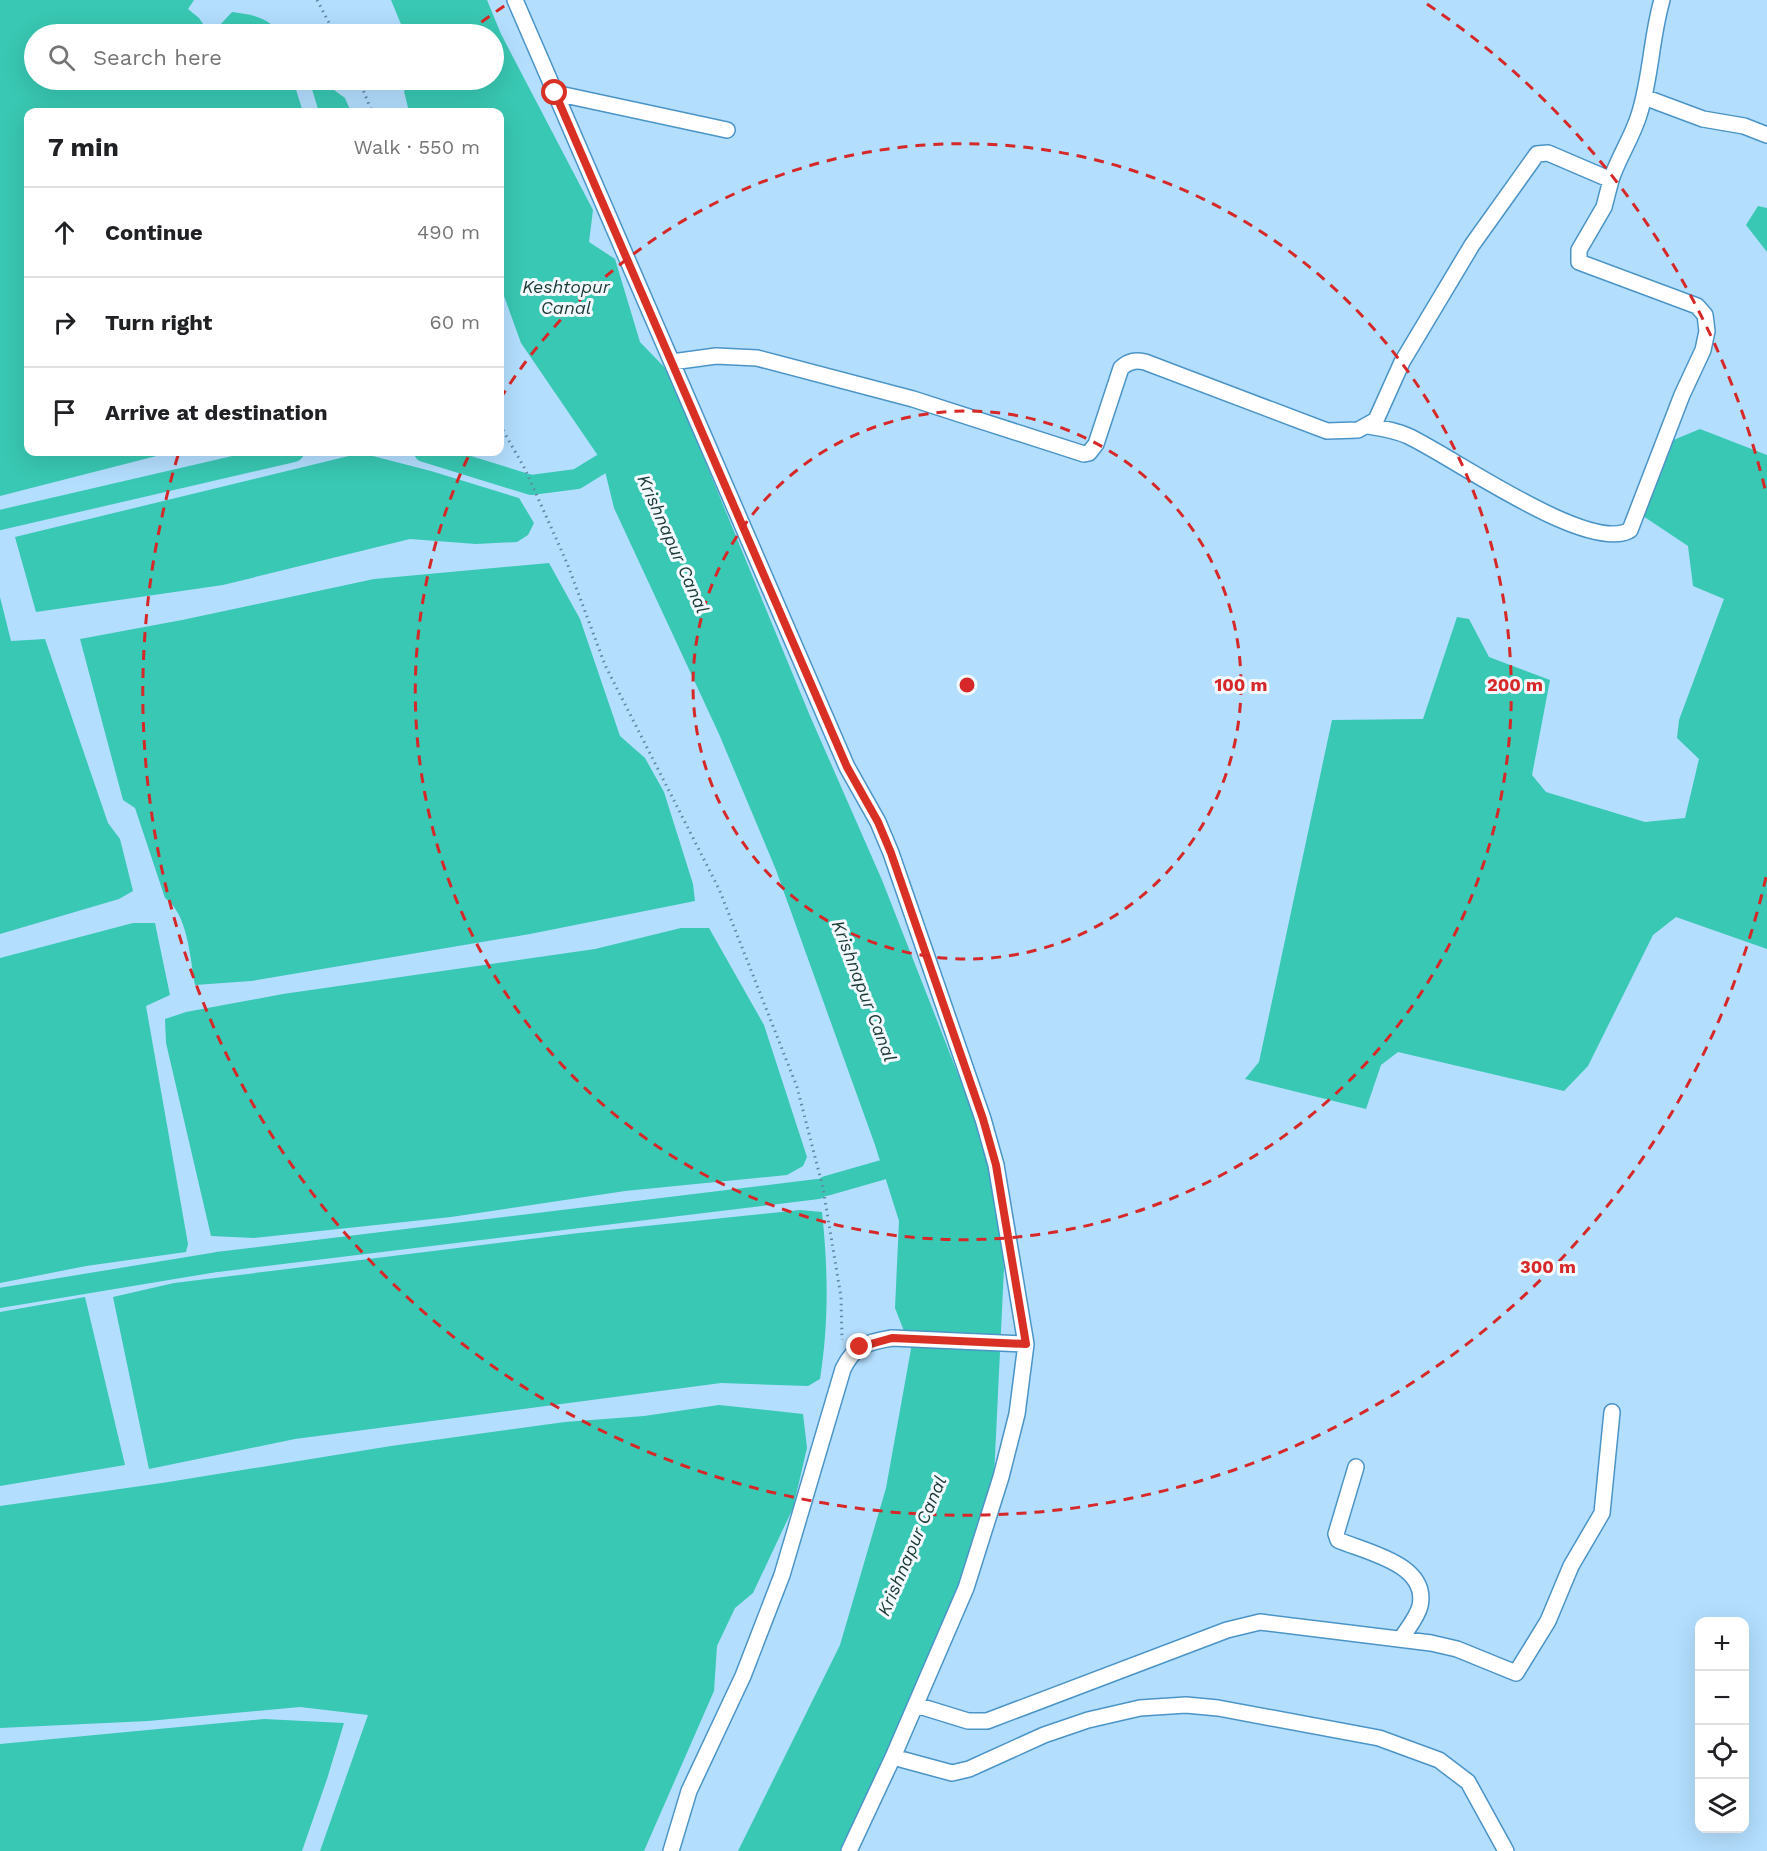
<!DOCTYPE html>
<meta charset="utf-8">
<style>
body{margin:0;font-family:"Work Sans",sans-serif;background:#f6f6f6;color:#202124}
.controls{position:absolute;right:18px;bottom:18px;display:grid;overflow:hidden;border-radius:12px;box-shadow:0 6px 24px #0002}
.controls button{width:54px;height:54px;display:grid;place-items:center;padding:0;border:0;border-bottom:2px solid #e0e0e0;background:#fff;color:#202124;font:30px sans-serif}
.stop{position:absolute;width:18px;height:18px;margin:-14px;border:4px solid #d93025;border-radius:50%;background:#fff}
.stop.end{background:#d93025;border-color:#fff;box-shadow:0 2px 6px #0008}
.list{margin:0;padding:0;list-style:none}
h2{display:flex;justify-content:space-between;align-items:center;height:78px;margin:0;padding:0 24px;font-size:26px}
h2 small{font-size:20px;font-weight:400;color:#757577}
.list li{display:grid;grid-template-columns:39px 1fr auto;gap:18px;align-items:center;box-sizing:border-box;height:90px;padding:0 24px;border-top:2px solid #e0e0e0}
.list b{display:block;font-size:22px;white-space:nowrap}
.list em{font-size:20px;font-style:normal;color:#757577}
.icon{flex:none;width:33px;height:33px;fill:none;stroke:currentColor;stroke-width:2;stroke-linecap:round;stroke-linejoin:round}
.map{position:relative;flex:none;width:1767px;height:1851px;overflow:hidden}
.search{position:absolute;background:#fff;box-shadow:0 6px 24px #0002;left:24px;top:24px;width:480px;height:66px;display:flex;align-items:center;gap:15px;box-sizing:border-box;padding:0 21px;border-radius:33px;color:#757577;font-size:22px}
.panel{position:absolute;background:#fff;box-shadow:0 6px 24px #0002;left:24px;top:108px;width:480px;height:348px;border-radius:12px}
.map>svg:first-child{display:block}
.water{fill:#39c8b3}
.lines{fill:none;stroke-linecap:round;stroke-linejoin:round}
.canal{stroke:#39c8b3;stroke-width:20}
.street-casing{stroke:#4b94c7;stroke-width:18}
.path{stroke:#6287a1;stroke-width:3;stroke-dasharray:1.5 4.5;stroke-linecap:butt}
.street{stroke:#fff;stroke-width:15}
.route{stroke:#d93025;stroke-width:8}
.ring{fill:none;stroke:#d62828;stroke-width:3;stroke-dasharray:10 8}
.labels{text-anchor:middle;stroke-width:6;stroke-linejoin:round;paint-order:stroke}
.water-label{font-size:18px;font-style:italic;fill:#1d3a35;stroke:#f2f9ff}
.centre{fill:#d62828;stroke:#f2f9ff;stroke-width:3}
.ring-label{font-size:18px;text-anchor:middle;font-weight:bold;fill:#d62828;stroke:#f2f9ff;stroke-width:6;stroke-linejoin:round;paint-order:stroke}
</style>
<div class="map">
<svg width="1767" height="1851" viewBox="0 0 1767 1851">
<rect width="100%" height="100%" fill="#b3defe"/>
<path class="water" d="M 0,0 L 194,0 L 188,9 L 199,18 L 210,34 L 34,34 L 34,80 L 293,80 L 303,112 L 28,112 L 28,452 L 172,452 L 0,496 Z
M 391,0 L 487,0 L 501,34 L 593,210 L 589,242 L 615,259 L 640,342 L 668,371 L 810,716 L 882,880 L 994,1166 L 1004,1268 L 993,1498 L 934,1654 L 842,1851 L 738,1851 L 840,1645 L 886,1488 L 911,1349 L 895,1308 L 899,1221 L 875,1145 L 776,870 L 719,734 L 614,508 L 603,463 L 521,343 L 500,285 L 500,112 L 409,112 L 404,91 L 415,80 L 494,80 L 494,34 L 405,34 Z
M 232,12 C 248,14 272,17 278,34 L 217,34 L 219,26 Z
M 320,80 L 345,98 L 351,112 L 319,112 L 311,86 Z
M 1758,206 L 1767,208 L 1767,252 L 1746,225 Z
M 1700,429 L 1767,455 L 1767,949 L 1676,917 L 1653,935 L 1588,1066 L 1564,1091 L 1398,1052 L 1381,1065 L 1366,1109 L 1245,1079 L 1259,1062 L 1332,720 L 1423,719 L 1457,617 L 1469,619 L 1489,657 L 1550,680 L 1532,775 L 1546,792 L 1645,822 L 1685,818 L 1699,759 L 1677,738 L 1679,720 L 1724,599 L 1693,586 L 1688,546 L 1643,516 L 1671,441 Z
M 361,453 L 431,471 L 519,498 L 534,523 L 528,535 L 517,542 L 476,544 L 410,539 L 223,585 L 36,612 L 15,537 Z
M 549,563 L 580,619 L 620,736 L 645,758 L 664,792 L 693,884 L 695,901 L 530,934 L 251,981 L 195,985 C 190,958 188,914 165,898 L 135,808 L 123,800 L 80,639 L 182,620 L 374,579 Z
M 0,597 L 11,641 L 45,639 L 108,823 L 120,839 L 133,891 L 119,899 L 0,934 Z
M 133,923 L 155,923 L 170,995 L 146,1006 L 188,1244 L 186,1252 L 86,1266 L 0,1283 L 0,958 Z
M 681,928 L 709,928 L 764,1025 L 807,1157 L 803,1166 L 787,1175 L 625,1191 L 451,1217 L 254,1238 L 211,1236 L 166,1043 L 165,1019 L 186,1012 L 283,994 L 595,949 Z
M 800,1210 L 822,1212 C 828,1269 829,1322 820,1379 L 808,1386 L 721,1383 L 295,1439 L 149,1469 L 113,1297 L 174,1283 L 579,1233 Z
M 85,1297 L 125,1465 L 0,1486 L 0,1312 Z
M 719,1405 L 803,1414 L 807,1448 L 793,1508 L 753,1593 L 735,1608 L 717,1646 L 714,1691 L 644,1851 L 320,1851 L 368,1715 L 300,1707 L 148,1721 L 0,1728 L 0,1506 L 162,1483 L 391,1446 L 565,1422 L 644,1416 Z
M 264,1719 L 344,1723 L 327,1779 L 302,1851 L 0,1851 L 0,1744 Z"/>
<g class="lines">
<path class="canal" d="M 424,452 L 531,485 L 577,479 L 603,463
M 0,520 L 294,452
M 826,1186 L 882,1170
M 0,1298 L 217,1262 L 818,1189"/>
<g class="street-casing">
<path id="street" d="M 515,0 L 847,767 L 878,822 L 891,853 L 983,1119 L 996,1165 L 1026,1344 L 1017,1414 L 1001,1477 L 966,1588 L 893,1757 L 849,1851
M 555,93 L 727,130
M 1644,97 L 1703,119 L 1744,126 L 1767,135
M 672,362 L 716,356 L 757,358 L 913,399 L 1084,454 L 1089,453 L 1096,444 L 1121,368 C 1129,361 1135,360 1145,362 L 1327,431 L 1358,430 L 1376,420 L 1402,362 L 1472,245 L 1537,154 L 1548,153 L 1611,180 C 1618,158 1632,138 1639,115 C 1651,78 1651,38 1662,0
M 1368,426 C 1381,428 1395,430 1408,436 C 1450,455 1589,555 1630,530 L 1682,395 L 1703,350 L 1707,331 L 1705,315 L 1697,306 L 1579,262 L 1579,250 L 1604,207 L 1611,180
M 1356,1467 L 1336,1534 L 1338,1540 C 1366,1552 1429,1564 1420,1606 C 1417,1618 1407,1629 1401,1639
M 916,1705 L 968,1721 L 987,1721 L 1227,1630 L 1260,1622 L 1431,1643 L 1457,1649 L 1516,1673 L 1548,1621 L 1571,1566 L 1602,1513 L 1612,1412
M 893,1757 L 952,1773 L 969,1769 L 1044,1735 L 1088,1720 L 1140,1708 L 1186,1705 L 1218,1708 L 1379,1738 L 1439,1760 L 1468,1782 L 1506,1851
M 671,1851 L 689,1791 L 743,1676 L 782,1575 L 843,1369 C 854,1346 867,1342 892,1338 L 1026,1344"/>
</g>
<path class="path" d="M 317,0 L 335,34
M 359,80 L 372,112
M 500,425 L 525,469 L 567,563 L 605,665 L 719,889 L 797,1087 L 823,1188 L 841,1297 L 842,1340"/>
<use href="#street" class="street"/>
</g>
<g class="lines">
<path class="route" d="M 555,93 L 847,767 L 878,822 L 891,853 L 983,1119 L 996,1165 L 1026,1344 L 892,1338 L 860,1347"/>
</g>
<g class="ring">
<circle cx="967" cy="685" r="274"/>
<path d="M500 399A548 548 0 1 1 470 453"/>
<path d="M1766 877A822 822 0 1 1 179 452M467 33A822 822 0 0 1 507 4M1427 4A822 822 0 0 1 1766 493"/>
</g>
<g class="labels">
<g class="water-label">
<text x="566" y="293">Keshtopur<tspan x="566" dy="21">Canal</tspan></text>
<text transform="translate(673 544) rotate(66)" y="6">Krishnapur Canal</text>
<text transform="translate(864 991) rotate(69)" y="6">Krishnapur Canal</text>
<text transform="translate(912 1546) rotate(-67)" y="6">Krishnapur Canal</text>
</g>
</g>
<circle cx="967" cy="685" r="9" class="centre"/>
<g class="ring-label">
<text x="1241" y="691">100 m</text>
<text x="1515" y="691">200 m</text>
<text x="1548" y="1273">300 m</text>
</g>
</svg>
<div class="controls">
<button>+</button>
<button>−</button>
<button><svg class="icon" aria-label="locate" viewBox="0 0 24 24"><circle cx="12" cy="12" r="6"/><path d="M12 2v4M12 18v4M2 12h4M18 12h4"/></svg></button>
<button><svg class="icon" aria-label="layers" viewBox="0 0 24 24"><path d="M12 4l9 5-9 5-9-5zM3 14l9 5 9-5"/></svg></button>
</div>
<div class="stop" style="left:555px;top:93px"></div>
<div class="stop end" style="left:860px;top:1347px"></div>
<div class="search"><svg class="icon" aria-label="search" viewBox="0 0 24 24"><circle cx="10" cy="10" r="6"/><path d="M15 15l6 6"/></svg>Search here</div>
<section class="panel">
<h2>7 min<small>Walk · 550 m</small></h2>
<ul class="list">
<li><svg class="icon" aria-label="ahead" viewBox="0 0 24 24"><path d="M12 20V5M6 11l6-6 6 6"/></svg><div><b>Continue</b></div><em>490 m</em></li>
<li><svg class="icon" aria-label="right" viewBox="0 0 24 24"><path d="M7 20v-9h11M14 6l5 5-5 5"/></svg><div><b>Turn right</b></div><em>60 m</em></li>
<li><svg class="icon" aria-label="arrive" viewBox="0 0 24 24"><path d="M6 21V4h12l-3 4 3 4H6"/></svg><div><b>Arrive at destination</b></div></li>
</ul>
</section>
</div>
